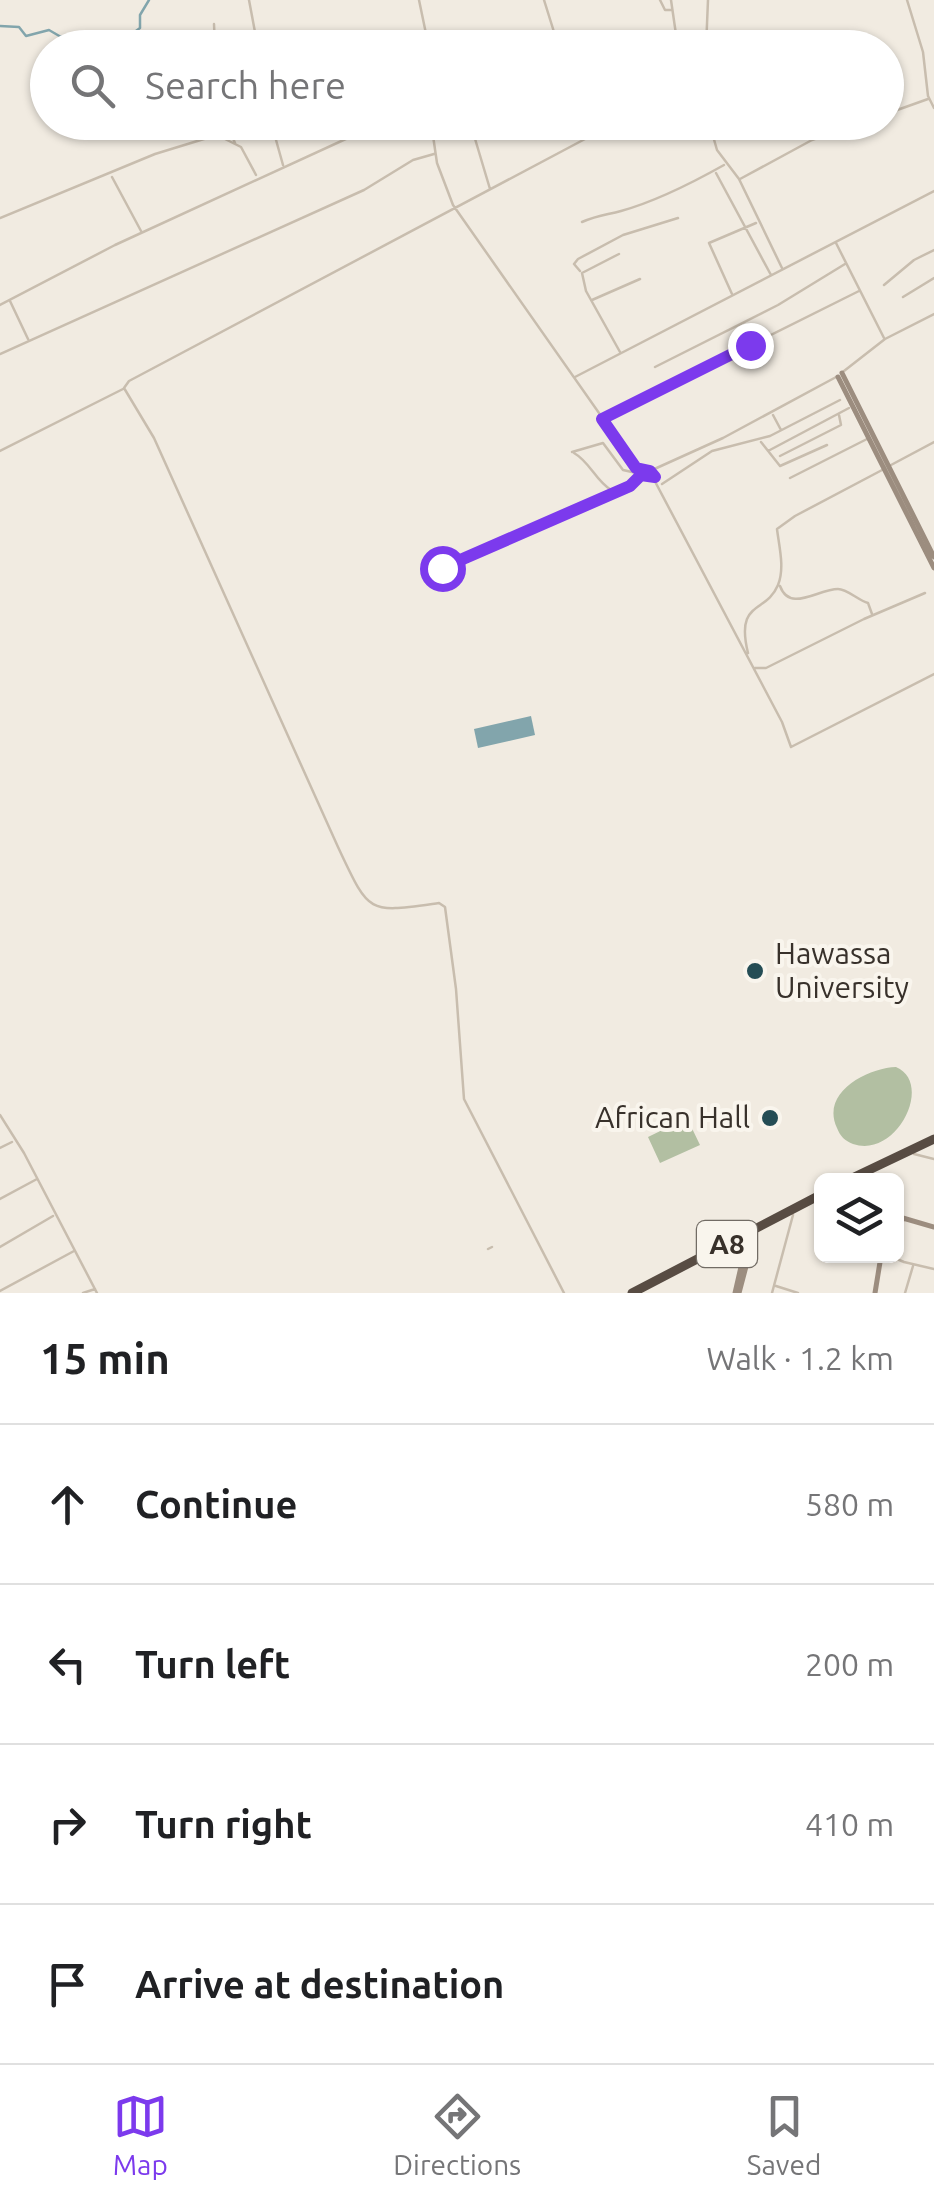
<!DOCTYPE html>
<meta charset="utf-8">
<style>
body{margin:0;font-family:Ubuntu,sans-serif;background:#f2f2f2;color:#202124}
.controls{position:absolute;right:30px;bottom:30px;display:grid;overflow:hidden;border-radius:15px;box-shadow:0 2px 8px #0004}
.controls button{width:90px;height:90px;display:grid;place-items:center;padding:0;border:0;border-bottom:2px solid #e0e0e0;background:#fff;color:#202124;font:50px sans-serif}
.stop{position:absolute;width:30px;height:30px;margin:-22px;border:8px solid #7c3aed;border-radius:50%;background:#fff}
.stop.end{background:#7c3aed;border-color:#fff;box-shadow:0 2px 10px #0008}
.list{margin:0;padding:0;list-style:none}
h2{display:flex;justify-content:space-between;align-items:center;height:130px;margin:0;padding:0 40px;font-size:42px}
h2 small{font-size:32px;font-weight:400;color:#757577}
.list li{display:grid;grid-template-columns:65px 1fr auto;gap:30px;align-items:center;box-sizing:border-box;height:160px;padding:0 40px;border-top:2px solid #e0e0e0}
.list b{display:block;font-size:38px;white-space:nowrap}
.list em{font-size:32px;font-style:normal;color:#757577}
.icon{flex:none;width:55px;height:55px;fill:none;stroke:currentColor;stroke-width:2;stroke-linecap:round;stroke-linejoin:round}
.map{position:relative;flex:none;width:934px;height:1293px;overflow:hidden}
.search{position:absolute;background:#fff;box-shadow:0 2px 8px #0004;left:30px;right:30px;top:30px;height:110px;display:flex;align-items:center;gap:25px;box-sizing:border-box;padding:0 35px;border-radius:55px;color:#757577;font-size:38px}
.sheet{height:770px;background:#fff}
nav{display:flex;justify-content:space-around;align-items:center;box-sizing:border-box;height:140px;border-top:2px solid #e0e0e0;background:#fff;font-size:28px;color:#757577}
nav a{display:grid;justify-items:center;gap:5px}
nav .on{color:#7c3aed}
.map>svg:first-child{display:block}
.green{fill:#b2bfa2}
.water{fill:#82a5ac}
.lines{fill:none;stroke-linecap:round;stroke-linejoin:round}
.stream{stroke:#82a5ac;stroke-width:2.5}
.street{stroke:#c8bdae;stroke-width:2.5}
.secondary{stroke:#9c8d7f;stroke-width:5}
.highway{stroke:#584c43;stroke-width:9}
.route{stroke:#7c3aed;stroke-width:12}
.poi-dot{fill:#254d55;stroke:#f9f5ed;stroke-width:4}
.labels{text-anchor:middle;stroke-width:8;stroke-linejoin:round;paint-order:stroke}
.shield{fill:#f9f5ed;stroke:#726c65;stroke-width:2.5}
.shield-label{font-size:28px;font-weight:bold;fill:#38312b}
.poi-label{font-size:30px;fill:#38312b;stroke:#f9f5ed;text-anchor:start}
</style>
<div class="map">
<svg width="934" height="1293" viewBox="0 0 934 1293">
<rect width="100%" height="100%" fill="#f1ebe1"/>
<path class="green" d="M 896,1067 C 934,1083 897,1159 853,1144 C 845,1141 840,1136 837,1128 C 820,1092 868,1068 896,1067 Z
M 687,1118 L 700,1145 L 660,1163 L 648,1137 Z"/>
<path class="water" d="M 531,716 L 535,735 L 478,748 L 474,729 Z"/>
<g class="lines">
<path class="stream" d="M 0,26 L 19,27 L 26,36 L 49,30 L 61,37 L 89,34 L 100,40 L 108,35 L 129,36 L 140,28 L 140,15 L 149,0"/>
<path class="street" d="M 249,0 L 258,48
M 419,0 L 429,48
M 544,0 L 559,48
M 660,0 L 665,10 L 672,10
M 671,0 L 678,48
M 907,0 L 923,52 L 928,96 L 934,108
M 214,24 L 215,48
M 429,34 L 438,48
M 706,48 L 708,0
M 886,114 L 928,99
M 226,122 L 235,143
M 271,122 L 283,165
M 431,122 L 437,163 L 453,205 L 639,470 L 650,471 L 723,438 L 838,376
M 470,122 L 490,189
M 589,122 L 594,133
M 709,122 L 717,150 L 739,179 L 782,268
M 806,122 L 812,140
M 252,126 L 261,122
M 219,136 L 241,147 L 256,175
M 716,173 L 771,275
M 112,177 L 141,231
M 740,179 L 812,140 L 861,122
M 0,218 L 155,154 L 217,135 L 241,122
M 582,222 C 598,215 606,215 621,211 C 657,201 692,183 724,165
M 836,243 L 884,338
M 619,254 L 582,273 L 586,291 L 620,352
M 580,271 L 574,264 L 578,259 L 623,235 L 678,218
M 884,285 L 914,260 L 934,250
M 732,294 L 709,243 L 756,223
M 903,297 L 934,278
M 592,300 L 640,279
M 10,301 L 28,339
M 0,305 L 115,245 L 361,132 L 388,125 L 427,128
M 0,354 L 364,190 L 413,160 L 434,154
M 655,367 L 778,305 L 845,264
M 844,371 L 885,339 L 934,314
M 575,377 L 934,191
M 773,415 L 781,430
M 602,419 L 859,291
M 761,442 L 780,466 L 827,445
M 0,451 L 123,389
M 768,451 L 849,408
M 572,452 L 603,443 L 623,470 L 654,477
M 574,453 C 590,462 595,480 611,490 L 630,486 L 639,478
M 780,456 L 841,425 L 839,415
M 891,465 L 934,442
M 650,472 L 782,722 L 791,747 L 934,674
M 790,478 L 867,439
M 662,484 L 712,451 L 770,436 L 840,400
M 442,568 L 616,491
M 780,586 C 790,613 818,589 838,589 C 847,589 858,600 868,603 L 872,614
M 748,653 C 735,600 766,614 778,585 C 785,568 779,546 777,529 L 795,516 L 884,469
M 755,668 L 766,668 L 864,619 L 925,593
M 0,1115 L 24,1153 L 97,1293
M 0,1148 L 12,1142
M 914,1154 L 934,1159
M 0,1199 L 37,1179
M 896,1240 L 904,1219
M 0,1247 L 53,1216
M 488,1249 L 492,1247
M 890,1256 L 904,1262 L 934,1269
M 776,1286 L 798,1293
M 0,1291 L 74,1251
M 83,1293 L 95,1289
M 564,1293 L 464,1099 L 456,989 L 445,907 L 439,903 C 367,913 370,915 338,847 L 154,438 L 124,388 L 129,381 L 617,122
M 772,1293 L 793,1215
M 905,1293 L 913,1266"/>
<path class="secondary" d="M 842,373 L 934,557
M 838,377 L 934,568
M 896,1216 L 934,1227
M 735,1293 L 749,1232
M 739,1293 L 754,1236 L 749,1232
M 875,1293 L 881,1256"/>
<path class="highway" d="M 848,1180 L 934,1139
M 632,1293 L 822,1194"/>
</g>
<g class="lines">
<path class="route" d="M 442,568 L 630,486 L 641,475 L 655,477 L 650,471 L 636,468 L 602,419 L 750,345"/>
</g>
<g class="poi-dot">
<circle cx="755" cy="971" r="10"/>
<circle cx="770" cy="1118" r="10"/>
</g>
<g class="labels">
<rect class="shield" x="697" y="1221" width="60" height="46" rx="8"/>
<g class="shield-label">
<text x="727" y="1254">A8</text>
</g>
<g class="poi-label">
<text x="775" y="964">Hawassa<tspan x="775" dy="34">University</tspan></text>
<text x="750" y="1128" text-anchor="end">African Hall</text>
</g>
</g>
</svg>
<div class="controls">
<button><svg class="icon" aria-label="layers" viewBox="0 0 24 24"><path d="M12 4l9 5-9 5-9-5zM3 14l9 5 9-5"/></svg></button>
</div>
<div class="stop" style="left:442px;top:568px"></div>
<div class="stop end" style="left:750px;top:345px"></div>
<div class="search"><svg class="icon" aria-label="search" viewBox="0 0 24 24"><circle cx="10" cy="10" r="6"/><path d="M15 15l6 6"/></svg>Search here</div>
</div>
<section class="sheet">
<h2>15 min<small>Walk · 1.2 km</small></h2>
<ul class="list">
<li><svg class="icon" aria-label="ahead" viewBox="0 0 24 24"><path d="M12 20V5M6 11l6-6 6 6"/></svg><div><b>Continue</b></div><em>580 m</em></li>
<li><svg class="icon" aria-label="left" viewBox="0 0 24 24"><path d="M17 20v-9H6M10 6l-5 5 5 5"/></svg><div><b>Turn left</b></div><em>200 m</em></li>
<li><svg class="icon" aria-label="right" viewBox="0 0 24 24"><path d="M7 20v-9h11M14 6l5 5-5 5"/></svg><div><b>Turn right</b></div><em>410 m</em></li>
<li><svg class="icon" aria-label="arrive" viewBox="0 0 24 24"><path d="M6 21V4h12l-3 4 3 4H6"/></svg><div><b>Arrive at destination</b></div></li>
</ul>
</section>
<nav>
<a class="on"><svg class="icon" aria-label="map" viewBox="0 0 24 24"><path d="M3 6l6-2 6 2 6-2v14l-6 2-6-2-6 2zM9 4v14M15 6v14"/></svg>Map</a>
<a><svg class="icon" aria-label="directions" viewBox="0 0 24 24"><path d="M12 3l9 9-9 9-9-9zM9 14v-3h6M13 9l2 2-2 2"/></svg>Directions</a>
<a><svg class="icon" aria-label="saved" viewBox="0 0 24 24"><path d="M7 4h10v16l-5-4-5 4z"/></svg>Saved</a>
</nav>
